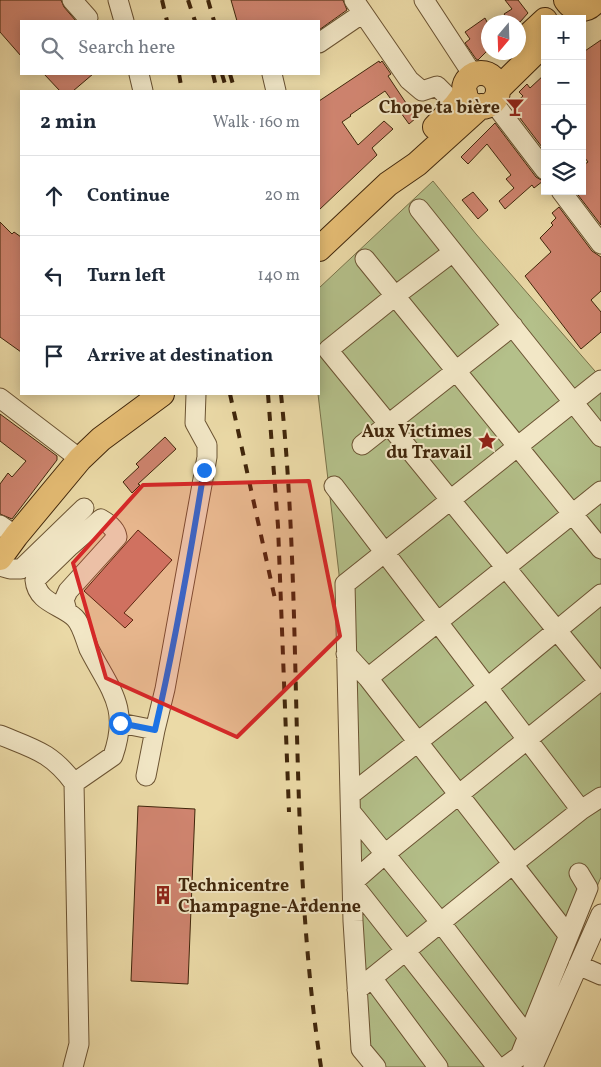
<!DOCTYPE html>
<meta charset="utf-8">
<style>
body{margin:0;font-family:Vollkorn,serif;background:#f2f2f3;color:#1f2937}
.controls{position:absolute;right:15px;top:15px;display:grid;overflow:hidden;border-radius:0px;box-shadow:0 2px 12px #0003}
.controls button{width:45px;height:45px;display:grid;place-items:center;padding:0;border:0;border-bottom:1px solid #e0e1e3;background:#fff;color:#1f2937;font:25px sans-serif}
.compass{position:absolute;left:481px;top:15px;width:45px;height:45px;border-radius:50%;background:#fff;box-shadow:0 2px 12px #0003;rotate:199deg}
.stop{position:absolute;width:15px;height:15px;margin:-11px;border:4px solid #1a73e8;border-radius:50%;background:#fff}
.stop.end{background:#1a73e8;border-color:#fff;box-shadow:0 1px 5px #0008}
.list{margin:0;padding:0;list-style:none}
h2{display:flex;justify-content:space-between;align-items:center;height:65px;margin:0;padding:0 20px;font-size:21px}
h2 small{font-size:16px;font-weight:400;color:#747a83}
.list li{display:grid;grid-template-columns:32px 1fr auto;gap:15px;align-items:center;box-sizing:border-box;height:80px;padding:0 20px;border-top:1px solid #e0e1e3}
.list b{display:block;font-size:19px;white-space:nowrap}
.list em{font-size:16px;font-style:normal;color:#747a83}
.icon{flex:none;width:28px;height:28px;fill:none;stroke:currentColor;stroke-width:2;stroke-linecap:round;stroke-linejoin:round}
.map{position:relative;flex:none;width:601px;height:1067px;overflow:hidden}
.search{position:absolute;background:#fff;box-shadow:0 2px 12px #0003;left:20px;top:20px;width:300px;height:55px;display:flex;align-items:center;gap:12px;box-sizing:border-box;padding:0 18px;border-radius:0px;color:#747a83;font-size:19px}
.panel{position:absolute;background:#fff;box-shadow:0 2px 12px #0003;left:20px;top:90px;width:300px;height:305px;border-radius:0px}
.map>svg:first-child{display:block}
.green{fill:#b4c08a;stroke:#7a734a}
.building{fill:#cf846f;stroke:#40260b}
.lines{fill:none;stroke-linecap:round;stroke-linejoin:round}
.minor-casing{stroke:#6b5332;stroke-width:21}
.major-casing{stroke:#40260b;stroke-width:26}
.minor{stroke:#f2e7c6;stroke-width:19}
.major{stroke:#e6bd74;stroke-width:24}
.rail{stroke:#40260b;stroke-width:4;stroke-dasharray:9 9;stroke-linecap:butt}
.route{stroke:#1a73e8;stroke-width:6}
.marked{fill:#d62828;fill-opacity:0.2;stroke:#d62828;stroke-width:4;stroke-linejoin:round}
.labels{text-anchor:middle;stroke-width:4;stroke-linejoin:round;paint-order:stroke}
.poi-label{font-size:18px;font-weight:bold;fill:#40260b;stroke:#f2e7c6;text-anchor:end}
</style>
<div class="map">
<svg width="601" height="1067" viewBox="0 0 601 1067">
<rect width="100%" height="100%" fill="#ebdaa7"/>
<filter id="stains"><feTurbulence type="fractalNoise" baseFrequency=".004" numOctaves="4"/><feColorMatrix values="0 0 0 0 .2 0 0 0 0 .09 0 0 0 0 .02 0 0 0 .5 -.17"/></filter>
<radialGradient id="worn" r=".72"><stop offset=".6" stop-color="#630" stop-opacity="0"/><stop offset="1" stop-color="#630" stop-opacity=".3"/></radialGradient>
<path class="green" d="M 433,181 L 476,234 L 601,378 L 601,877 L 525,1058 L 513,1067 L 373,1067 L 355,1047 L 342,784 L 339,574 L 318,394 L 319,288 Z"/>
<path class="building" d="M 0,0 L 61,0 L 64,7 L 76,21 L 21,21 L 21,56 L 0,32 Z
M 231,0 L 343,0 L 347,10 L 319,30 L 319,21 L 237,21 Z
M 505,0 L 518,0 L 528,13 L 520,22 L 510,22 L 504,14 L 512,9 Z
M 485,18 L 488,24 L 488,50 L 478,60 L 476,59 L 465,43 L 470,39 L 465,32 Z
M 601,40 L 601,225 L 575,191 L 582,191 L 582,166 L 588,162 L 582,154 L 582,53 Z
M 379,61 L 380,63 L 382,61 L 391,74 L 388,76 L 416,118 L 409,124 L 385,91 L 350,115 L 351,116 L 342,122 L 358,145 L 384,121 L 393,129 L 372,148 L 377,155 L 319,210 L 319,101 Z
M 44,74 L 93,74 L 73,91 L 60,91 Z
M 545,74 L 545,151 L 513,109 L 513,105 L 523,96 L 519,92 L 527,84 L 530,88 Z
M 495,123 L 536,177 L 543,181 L 534,188 L 532,185 L 505,209 L 499,201 L 514,188 L 506,179 L 511,175 L 487,144 L 468,164 L 461,157 Z
M 473,192 L 488,210 L 478,219 L 462,200 Z
M 559,207 L 592,251 L 601,257 L 601,291 L 591,300 L 601,312 L 601,332 L 581,349 L 525,276 L 551,252 L 540,238 L 553,225 L 551,223 L 556,218 L 552,213 Z
M 0,222 L 12,234 L 14,232 L 21,237 L 21,352 L 0,337 Z
M 0,414 L 57,456 L 57,460 L 12,519 L 0,514 L 0,484 L 8,473 L 12,477 L 26,461 L 0,441 Z
M 165,437 L 176,449 L 138,484 L 140,485 L 132,493 L 123,482 L 139,467 L 136,464 Z
M 138,530 L 172,560 L 124,613 L 133,620 L 125,628 L 84,591 Z
M 138,806 L 195,809 L 188,984 L 131,981 Z"/>
<g class="lines">
<g class="minor-casing">
<path id="minor" d="M 72,0 L 88,18
M 118,0 L 124,21
M 354,0 L 409,80 L 422,91 L 437,86 L 456,105
M 424,0 L 473,75
M 319,43 L 363,13
M 139,74 L 143,91
M 272,74 L 276,91
M 493,102 L 545,170
M 561,191 L 601,244
M 419,209 L 601,437
M 453,252 L 395,296 L 328,350 L 599,682
M 365,259 L 601,549
M 0,398 L 80,459
M 362,445 L 513,326
M 334,486 L 581,810
M 0,525 L 16,536
M 0,566 L 10,569 L 21,569 L 84,508
M 67,611 L 64,600 L 68,591 L 117,537 C 116,529 108,523 101,519 L 70,546 L 35,580 C 37,603 62,605 75,618 C 82,625 85,639 89,649 C 110,690 130,707 113,756 L 74,783
M 346,654 L 368,678 L 568,935
M 368,678 L 601,491
M 120,723 L 155,730
M 0,735 C 34,749 51,752 74,783 L 79,1044 L 73,1067
M 146,776 L 155,730 L 165,689 L 207,457 L 207,445 L 195,423 L 196,394
M 350,795 L 488,687 L 601,594
M 351,812 L 441,923 L 528,1037
M 578,965 L 601,975
M 372,978 L 438,1067
M 357,990 L 513,864 L 581,810 L 601,797
M 376,1067 L 361,1049 L 353,921 L 345,584 L 601,380
M 497,1067 L 352,883 L 385,854 L 601,680
M 505,1067 L 520,1056 L 588,888 L 579,873
M 533,1067 L 601,914"/>
</g>
<g class="major-casing">
<path id="major" d="M 566,0 C 574,12 588,12 596,0
M 518,45 L 545,20
M464 90a17 17 0 1 1 34 0a17 17 0 1 1-34 0Z
M 498,89 L 545,43
M 435,127 L 456,105 L 465,93
M 319,249 L 388,184 L 417,164 L 481,106
M 0,558 L 16,536 L 80,459 L 101,439 L 162,394"/>
</g>
<use href="#minor" class="minor"/>
<use href="#major" class="major"/>
<path class="rail" d="M 162,0 L 167,21
M 188,0 L 195,21
M 208,0 L 214,21
M 179,74 L 182,91
M 213,74 L 217,91
M 222,74 L 227,91
M 230,74 L 235,91
M 230,394 L 275,599
M 268,394 L 278,526 L 289,812
M 281,394 C 304,617 287,844 321,1067"/>
</g>
<g class="lines">
<path class="route" d="M 120,723 L 155,730 C 175,644 190,557 204,470"/>
</g>
<path class="marked" d="M 309,481 L 340,636 L 237,737 L 106,678 L 73,563 L 143,485 Z"/>
<defs>
<g id="bar-bare" transform="scale(1.5)"><path d="M-6-5H6L.8 .8V4.5H3.5V6h-7V4.5H-.8V.8Z" fill="#8f2418" stroke="#f2e7c6" stroke-width="2.5" paint-order="stroke"/></g>
<g id="sight-bare" transform="scale(1.5)"><path d="M0-6L1.8-2.2L6-1.7L2.9 1.2L3.7 5.4L0 3.3L-3.7 5.4L-2.9 1.2L-6-1.7L-1.8-2.2Z" fill="#8f2418" stroke="#f2e7c6" stroke-width="2.5" paint-order="stroke"/></g>
<g id="building-bare" transform="scale(1.5)"><path d="M-4-6H4V6H1V3H-1V6H-4ZM-2.5-4.3h1.7v1.8h-1.7ZM.8-4.3h1.7v1.8H.8ZM-2.5-1h1.7V.8h-1.7ZM.8-1h1.7V.8H.8Z" fill="#8f2418" stroke="#f2e7c6" stroke-width="2.5" paint-order="stroke"/></g>
</defs>
<g fill-rule="evenodd">
<use href="#bar-bare" x="515" y="107"/>
<use href="#sight-bare" x="487" y="441"/>
<use href="#building-bare" x="163" y="895"/>
</g>
<g class="labels">
<g class="poi-label">
<text x="500" y="113">Chope ta bière</text>
<text x="472" y="437">Aux Victimes<tspan x="472" dy="21">du Travail</tspan></text>
<text x="178" y="891" text-anchor="start">Technicentre<tspan x="178" dy="21">Champagne-Ardenne</tspan></text>
</g>
</g>
<rect width="100%" height="100%" filter="url(#stains)"/>
<rect width="100%" height="100%" fill="url(#worn)"/>
</svg>
<div class="controls">
<button>+</button>
<button>−</button>
<button><svg class="icon" aria-label="locate" viewBox="0 0 24 24"><circle cx="12" cy="12" r="6"/><path d="M12 2v4M12 18v4M2 12h4M18 12h4"/></svg></button>
<button><svg class="icon" aria-label="layers" viewBox="0 0 24 24"><path d="M12 4l9 5-9 5-9-5zM3 14l9 5 9-5"/></svg></button>
</div>
<svg class="compass" viewBox="-18 -18 36 36"><path d="M0-13l5 13h-10z" fill="#e53935"/><path d="M0 13l5-13h-10z" fill="#747a83"/></svg>
<div class="stop" style="left:120px;top:723px"></div>
<div class="stop end" style="left:204px;top:470px"></div>
<div class="search"><svg class="icon" aria-label="search" viewBox="0 0 24 24"><circle cx="10" cy="10" r="6"/><path d="M15 15l6 6"/></svg>Search here</div>
<section class="panel">
<h2>2 min<small>Walk · 160 m</small></h2>
<ul class="list">
<li><svg class="icon" aria-label="ahead" viewBox="0 0 24 24"><path d="M12 20V5M6 11l6-6 6 6"/></svg><div><b>Continue</b></div><em>20 m</em></li>
<li><svg class="icon" aria-label="left" viewBox="0 0 24 24"><path d="M17 20v-9H6M10 6l-5 5 5 5"/></svg><div><b>Turn left</b></div><em>140 m</em></li>
<li><svg class="icon" aria-label="arrive" viewBox="0 0 24 24"><path d="M6 21V4h12l-3 4 3 4H6"/></svg><div><b>Arrive at destination</b></div></li>
</ul>
</section>
</div>
